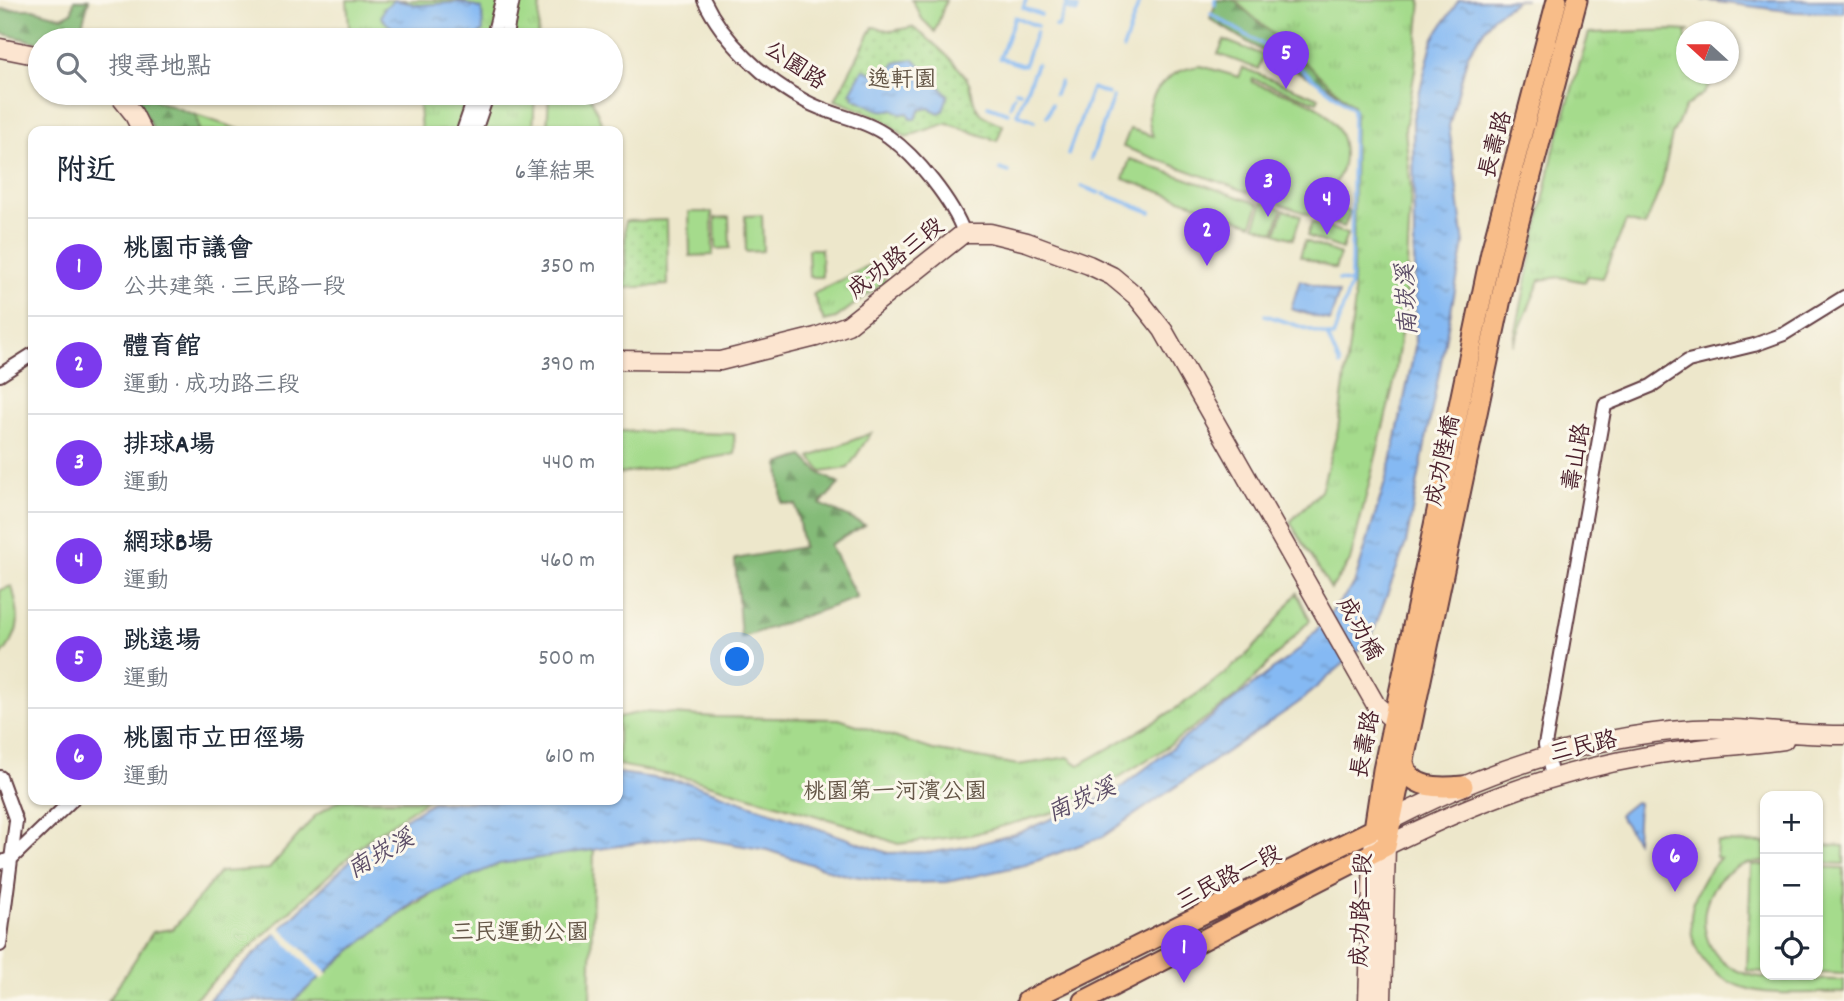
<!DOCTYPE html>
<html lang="zh-TW">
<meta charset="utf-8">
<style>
body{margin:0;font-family:Dekko,"LXGW WenKai TC",sans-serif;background:#f2f2f3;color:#1f2937}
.controls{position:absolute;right:21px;bottom:21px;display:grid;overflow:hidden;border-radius:14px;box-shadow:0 2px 5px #0004}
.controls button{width:63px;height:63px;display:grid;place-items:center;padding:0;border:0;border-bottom:2px solid #e0e1e3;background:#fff;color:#1f2937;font:35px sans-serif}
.compass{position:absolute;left:1676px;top:21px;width:63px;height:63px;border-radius:50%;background:#fff;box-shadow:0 2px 5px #0004;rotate:291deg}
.you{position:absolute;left:738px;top:660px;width:24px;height:24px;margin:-18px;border:5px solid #fff;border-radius:50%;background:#1a73e8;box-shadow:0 0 0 10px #1a73e833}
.badge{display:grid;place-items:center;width:46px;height:46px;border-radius:50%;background:#7c3aed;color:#fff;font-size:23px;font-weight:700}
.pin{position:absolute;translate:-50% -58px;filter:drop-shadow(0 2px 4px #0008)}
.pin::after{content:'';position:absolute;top:37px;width:24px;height:21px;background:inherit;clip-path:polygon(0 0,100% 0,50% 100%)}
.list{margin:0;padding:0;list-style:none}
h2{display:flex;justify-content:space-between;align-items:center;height:91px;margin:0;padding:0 28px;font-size:30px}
h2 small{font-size:23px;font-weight:400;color:#747a83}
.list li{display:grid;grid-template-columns:46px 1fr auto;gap:21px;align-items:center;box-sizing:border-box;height:98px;padding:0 28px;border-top:2px solid #e0e1e3}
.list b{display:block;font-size:26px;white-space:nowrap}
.list p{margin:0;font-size:23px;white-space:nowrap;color:#747a83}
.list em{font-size:23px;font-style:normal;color:#747a83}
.icon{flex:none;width:38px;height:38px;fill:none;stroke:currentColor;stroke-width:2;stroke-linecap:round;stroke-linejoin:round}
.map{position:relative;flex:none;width:1844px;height:1001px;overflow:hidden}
.search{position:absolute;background:#fff;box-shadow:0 2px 5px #0004;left:28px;top:28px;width:595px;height:77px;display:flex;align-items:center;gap:18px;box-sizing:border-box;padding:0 24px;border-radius:38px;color:#747a83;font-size:26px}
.panel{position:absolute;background:#fff;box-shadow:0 2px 5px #0004;left:28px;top:126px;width:595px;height:679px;border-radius:14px}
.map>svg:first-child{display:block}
.grass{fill:#a5db8c;stroke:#787d5c;stroke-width:2}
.forest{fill:url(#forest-firs);stroke:#676d52;stroke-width:2}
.park{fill:url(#park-tufts);stroke:#787d5c;stroke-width:2}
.garden{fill:url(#garden-dots);stroke:#787d5c;stroke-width:2}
.water{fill:url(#water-ripples);stroke:#686c8f;stroke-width:2}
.pier{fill:#ede7cb}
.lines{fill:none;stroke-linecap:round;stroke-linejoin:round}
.stream{stroke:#85b9f3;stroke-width:3.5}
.street-casing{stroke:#623d43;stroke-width:16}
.secondary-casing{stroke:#623d43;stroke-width:21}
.primary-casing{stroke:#623d43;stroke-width:23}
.street{stroke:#fff;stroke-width:12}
.secondary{stroke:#fce5d0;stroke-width:18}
.primary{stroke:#f8bd89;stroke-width:19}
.labels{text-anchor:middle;stroke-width:6;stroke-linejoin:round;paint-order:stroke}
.street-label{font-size:23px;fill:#4a1f2b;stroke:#fbf7ec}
.park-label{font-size:23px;fill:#655748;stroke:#fbf7ec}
.water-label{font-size:24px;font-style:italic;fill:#5c4d67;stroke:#fbf7ec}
</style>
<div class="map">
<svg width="1844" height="1001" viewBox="0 0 1844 1001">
<defs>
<pattern id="forest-firs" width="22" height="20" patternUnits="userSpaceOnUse" patternTransform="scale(1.75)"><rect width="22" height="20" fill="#84bb78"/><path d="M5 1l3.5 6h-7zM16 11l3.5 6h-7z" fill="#6e9763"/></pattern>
<pattern id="park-tufts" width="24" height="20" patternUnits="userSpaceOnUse" patternTransform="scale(1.75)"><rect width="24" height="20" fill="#a5db8c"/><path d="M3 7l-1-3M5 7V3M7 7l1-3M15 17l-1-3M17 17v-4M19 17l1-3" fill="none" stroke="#90bc79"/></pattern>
<pattern id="garden-dots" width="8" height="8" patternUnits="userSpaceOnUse" patternTransform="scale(1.75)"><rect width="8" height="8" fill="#a5db8c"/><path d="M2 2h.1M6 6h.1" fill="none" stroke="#90bc79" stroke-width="1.8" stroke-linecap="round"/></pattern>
<pattern id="water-ripples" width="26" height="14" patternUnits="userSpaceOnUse" patternTransform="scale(1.75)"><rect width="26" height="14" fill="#85b9f3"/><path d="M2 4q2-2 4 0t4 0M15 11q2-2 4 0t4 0" fill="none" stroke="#6f96c5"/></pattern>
</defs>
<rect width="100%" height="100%" fill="#fbf7ec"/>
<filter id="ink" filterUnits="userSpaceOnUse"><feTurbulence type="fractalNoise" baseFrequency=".0143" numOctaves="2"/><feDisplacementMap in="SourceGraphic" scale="14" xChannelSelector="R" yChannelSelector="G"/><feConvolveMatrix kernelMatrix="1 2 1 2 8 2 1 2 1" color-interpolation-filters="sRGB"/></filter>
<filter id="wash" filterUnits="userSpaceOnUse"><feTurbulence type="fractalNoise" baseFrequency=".00686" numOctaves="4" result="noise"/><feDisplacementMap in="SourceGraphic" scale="28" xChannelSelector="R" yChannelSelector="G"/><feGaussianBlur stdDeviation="1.57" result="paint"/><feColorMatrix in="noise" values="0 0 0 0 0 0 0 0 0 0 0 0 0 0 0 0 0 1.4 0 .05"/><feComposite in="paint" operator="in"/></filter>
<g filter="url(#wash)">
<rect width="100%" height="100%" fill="#ede7cb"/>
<path class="grass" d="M 912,0 L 946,0 L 935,32 L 922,19 Z
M 1224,40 L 1263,55 L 1258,69 L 1218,54 Z
M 1201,66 L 1239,77 L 1243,68 L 1319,98 L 1317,102 L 1253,79 L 1252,82 C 1272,91 1300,95 1319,108 C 1353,132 1352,178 1318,200 L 1350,212 L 1344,227 L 1123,147 L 1130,129 L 1153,136 C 1138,100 1165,69 1201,66 Z
M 549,93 L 589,93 L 605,131 L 547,131 Z
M 196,115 L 244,131 L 199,131 Z
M 1130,159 L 1259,204 L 1252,224 L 1123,179 Z
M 1263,202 L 1282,209 L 1274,232 L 1255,225 Z
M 1284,210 L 1301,216 L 1293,239 L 1276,233 Z
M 689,212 L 712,212 L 713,255 L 690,256 Z
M 762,215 L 763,251 L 746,252 L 745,216 Z
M 729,217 L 730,248 L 716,249 L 715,218 Z
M 1312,222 L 1347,234 L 1342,249 L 1307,236 Z
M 1305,241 L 1340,254 L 1335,269 L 1300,256 Z
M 808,249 L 821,249 L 822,277 L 809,277 Z
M 618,431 L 734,434 L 735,454 L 618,474 Z
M 871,433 L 848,468 L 822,472 L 810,457 Z
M 12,586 C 20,618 23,631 0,657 L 0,590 Z
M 1717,842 L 1765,843 L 1765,862 C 1699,860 1682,947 1738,971 C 1765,983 1814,979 1844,980 L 1844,993 C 1815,992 1780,996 1752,990 C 1682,973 1673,906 1720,858 L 1716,857 Z
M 1818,845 L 1844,846 L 1844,864 L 1818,863 Z
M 1751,865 L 1765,865 L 1765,972 L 1747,971 Z
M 1818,867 L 1844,868 L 1844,974 L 1818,973 Z"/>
<path class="forest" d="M 74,0 L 89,0 L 82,25 L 89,40 L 40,43 L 0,33 L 0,9 L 33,9 L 62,17 L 72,12 Z
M 1217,0 L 1234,0 L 1384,129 L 1328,86 L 1290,68 L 1210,19 Z
M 130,93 L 147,93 L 157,101 L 196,115 L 199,131 L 154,131 L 141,106 Z
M 803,456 L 821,474 L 839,484 L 820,504 L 865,525 L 830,545 L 857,598 L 741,638 L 735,559 L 803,547 L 796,505 L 782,503 L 779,464 Z"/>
<path class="park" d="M 347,0 L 540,0 L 538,40 L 350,40 Z
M 1234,0 L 1421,0 L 1415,70 L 1405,129 L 1411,190 L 1405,304 L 1394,383 L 1350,561 L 1331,589 L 1290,522 L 1321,491 L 1338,429 L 1355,300 L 1353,286 L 1355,113 L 1353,105 Z
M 1671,30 L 1690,31 L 1686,32 L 1686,74 L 1717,74 L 1704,93 L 1685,107 L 1672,135 L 1662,184 L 1645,226 L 1626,221 L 1603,278 L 1587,276 L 1585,282 L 1560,277 L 1540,280 L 1513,345 L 1554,149 L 1589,33 Z
M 418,93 L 535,93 L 533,131 L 421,131 Z
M 874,263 L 886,281 L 836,318 L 824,321 L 813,294 Z
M 1297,593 L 1310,620 L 1238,695 L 1158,753 L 1069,808 L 970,835 L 898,844 L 845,824 L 691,779 L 618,765 L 618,717 L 643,712 L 716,717 L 839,719 L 933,750 L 1018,765 L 1068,757 L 1079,765 C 1137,732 1196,701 1246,655 C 1265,638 1281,614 1297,593 Z
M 339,800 L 427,800 L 366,841 L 192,1001 L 108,1001 L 153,932 L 173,929 L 220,872 L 269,869 L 315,816 Z
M 594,850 L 590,1001 L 293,1001 C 355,945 418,891 498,864 C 527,854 563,854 594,850 Z"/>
<path class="garden" d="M 873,27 L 892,31 L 912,27 C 929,38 949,56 962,72 C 982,97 961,110 1003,125 L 997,141 L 947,123 L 906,137 L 881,118 L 835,100 Z
M 667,220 L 668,285 L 625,288 L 625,221 Z"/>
<path class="water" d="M 395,0 L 419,5 L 461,2 L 482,9 L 483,31 L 473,40 C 439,40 404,46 381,17 L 384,8 Z
M 1459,0 L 1526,0 L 1518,0 L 1493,17 L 1468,54 L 1449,126 L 1464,244 L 1406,543 L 1370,641 L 1298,703 L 1102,837 L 1025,865 L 947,882 L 899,883 L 841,874 L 767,850 L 685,836 L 499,864 L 416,900 L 354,948 L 293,1001 L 207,1001 L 368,843 L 432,802 L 618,800 L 618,773 L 689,783 L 888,853 L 934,852 L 971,846 L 1018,833 L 1115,792 L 1302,647 L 1354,585 L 1391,462 L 1415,347 L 1413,118 L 1433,39 Z
M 1701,0 L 1844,0 L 1844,13 L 1795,12 Z
M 914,59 L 948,95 L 943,111 L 939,113 L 929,108 L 920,110 L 915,119 L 910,119 L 908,113 L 901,114 L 893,109 C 877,115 868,102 853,98 L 854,94 L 850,93 L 863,69 L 876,75 L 881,69 L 891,69 L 895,63 Z
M 1300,280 L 1339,293 L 1330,321 L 1291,309 Z
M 1635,802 L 1638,803 L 1636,841 L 1619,815 Z"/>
<path class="pier" d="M 279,926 L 328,974 L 322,980 L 274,931 Z"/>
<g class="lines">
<path class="stream" d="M 1026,0 L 1023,8 L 1041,15
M 1215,5 L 1215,0
M 1211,14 L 1292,62 L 1353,109 L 1351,284 L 1333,337 L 1327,335 L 1340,365
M 1055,26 L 1058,27 L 1065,8 L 1077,12 L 1078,8 L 1066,4 L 1068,0
M 1036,32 L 1024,66 L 1000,58 L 1015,17 L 1037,26
M 1123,49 L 1140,0
M 1016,91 L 1020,92
M 1055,94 L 1060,82
M 988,106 L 1008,113
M 1010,107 L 1014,96
M 1047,116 L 1052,104
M 1035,121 L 1017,114 L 1037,64
M 1079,124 L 1092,88 L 1108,94
M 1068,154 L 1078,126
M 1091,159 L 1113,97
M 1000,169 L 1009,172
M 1081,186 L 1099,193
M 1104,194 L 1151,212
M 1339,280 L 1350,283
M 1265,315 L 1326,335"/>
</g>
</g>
<g filter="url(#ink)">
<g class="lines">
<g class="street-casing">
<path id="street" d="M 704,0 C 723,41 765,80 805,101 C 831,116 864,118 889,137 C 917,157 953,202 964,233
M 492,40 L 502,0
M 505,40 L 513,0
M 463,131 L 476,93
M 475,131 L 488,93
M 0,375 L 33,354
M 0,777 L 16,821 L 0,945
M 1552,777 L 1545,745 L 1605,405 L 1651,386 L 1688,361 L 1754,345 L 1784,334 L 1844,297
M 0,863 L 12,858 L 72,800"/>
</g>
<g class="secondary-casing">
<path id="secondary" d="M 0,48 L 40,56
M 117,93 L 133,113 L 142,131
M 618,360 L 720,361 L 816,337 L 848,325 L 964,233 L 990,233 L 1027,242 L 1089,265 L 1112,276 L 1136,296 L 1163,330 L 1376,705 L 1393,720 L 1406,723
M 1368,1001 L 1374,829 C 1472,776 1583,736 1694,729 C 1744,726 1794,736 1844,735
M 1382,1001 L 1386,846 C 1470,804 1553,772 1647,756 C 1692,748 1739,746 1784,740"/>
</g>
<g class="primary-casing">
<path id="primary" d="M 1404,762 C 1409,790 1440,788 1463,786
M 1027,1001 L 1374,829 L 1383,770 L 1491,252 L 1557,0
M 1084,1001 L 1386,846 L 1510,256 L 1577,0"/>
</g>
<use href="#street" class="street"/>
<use href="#secondary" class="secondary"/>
<use href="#primary" class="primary"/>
</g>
</g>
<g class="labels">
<g class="street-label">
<text transform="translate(796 64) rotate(34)" y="8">公園路</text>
<text transform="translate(1494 144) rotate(-75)" y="8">長壽路</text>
<text transform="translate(895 257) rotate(-38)" y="8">成功路三段</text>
<text transform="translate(1575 457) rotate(-80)" y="8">壽山路</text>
<text transform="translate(1441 460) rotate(-78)" y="8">成功陸橋</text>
<text transform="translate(1361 628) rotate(61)" y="8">成功橋</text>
<text transform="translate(1364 744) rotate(-79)" y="8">長壽路</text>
<text transform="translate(1583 745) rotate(-13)" y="8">三民路</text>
<text transform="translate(1228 876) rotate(-27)" y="8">三民路一段</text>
<text transform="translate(1360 910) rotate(-88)" y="8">成功路二段</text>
</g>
<g class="park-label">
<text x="902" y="86">逸軒園</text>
<text x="895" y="798">桃園第一河濱公園</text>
<text x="520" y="939">三民運動公園</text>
</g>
<g class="water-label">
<text transform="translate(1406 300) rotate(-93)" y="8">南崁溪</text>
<text transform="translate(1081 799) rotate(-24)" y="8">南崁溪</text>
<text transform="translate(380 853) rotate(-30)" y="8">南崁溪</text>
</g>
</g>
</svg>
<div class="controls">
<button>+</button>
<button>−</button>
<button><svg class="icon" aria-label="locate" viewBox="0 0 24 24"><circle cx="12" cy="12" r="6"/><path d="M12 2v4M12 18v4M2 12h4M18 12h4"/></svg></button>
</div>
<svg class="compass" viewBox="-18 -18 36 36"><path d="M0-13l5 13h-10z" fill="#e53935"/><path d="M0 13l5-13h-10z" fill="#747a83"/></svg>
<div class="you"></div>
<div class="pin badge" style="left:1184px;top:983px">1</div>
<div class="pin badge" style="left:1207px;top:266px">2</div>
<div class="pin badge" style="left:1268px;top:217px">3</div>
<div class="pin badge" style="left:1327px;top:235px">4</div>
<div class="pin badge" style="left:1286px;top:89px">5</div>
<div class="pin badge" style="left:1675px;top:892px">6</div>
<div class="search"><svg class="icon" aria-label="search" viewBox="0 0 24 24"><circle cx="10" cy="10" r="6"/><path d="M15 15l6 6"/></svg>搜尋地點</div>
<section class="panel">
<h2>附近<small>6筆結果</small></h2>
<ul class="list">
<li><span class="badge">1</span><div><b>桃園市議會</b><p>公共建築 · 三民路一段</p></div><em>350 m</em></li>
<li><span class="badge">2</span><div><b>體育館</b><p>運動 · 成功路三段</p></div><em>390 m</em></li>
<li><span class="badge">3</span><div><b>排球A場</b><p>運動</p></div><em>440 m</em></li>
<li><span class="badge">4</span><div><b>網球B場</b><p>運動</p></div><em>460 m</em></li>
<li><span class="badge">5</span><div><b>跳遠場</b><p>運動</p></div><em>500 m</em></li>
<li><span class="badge">6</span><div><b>桃園市立田徑場</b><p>運動</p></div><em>610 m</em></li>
</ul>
</section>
</div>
